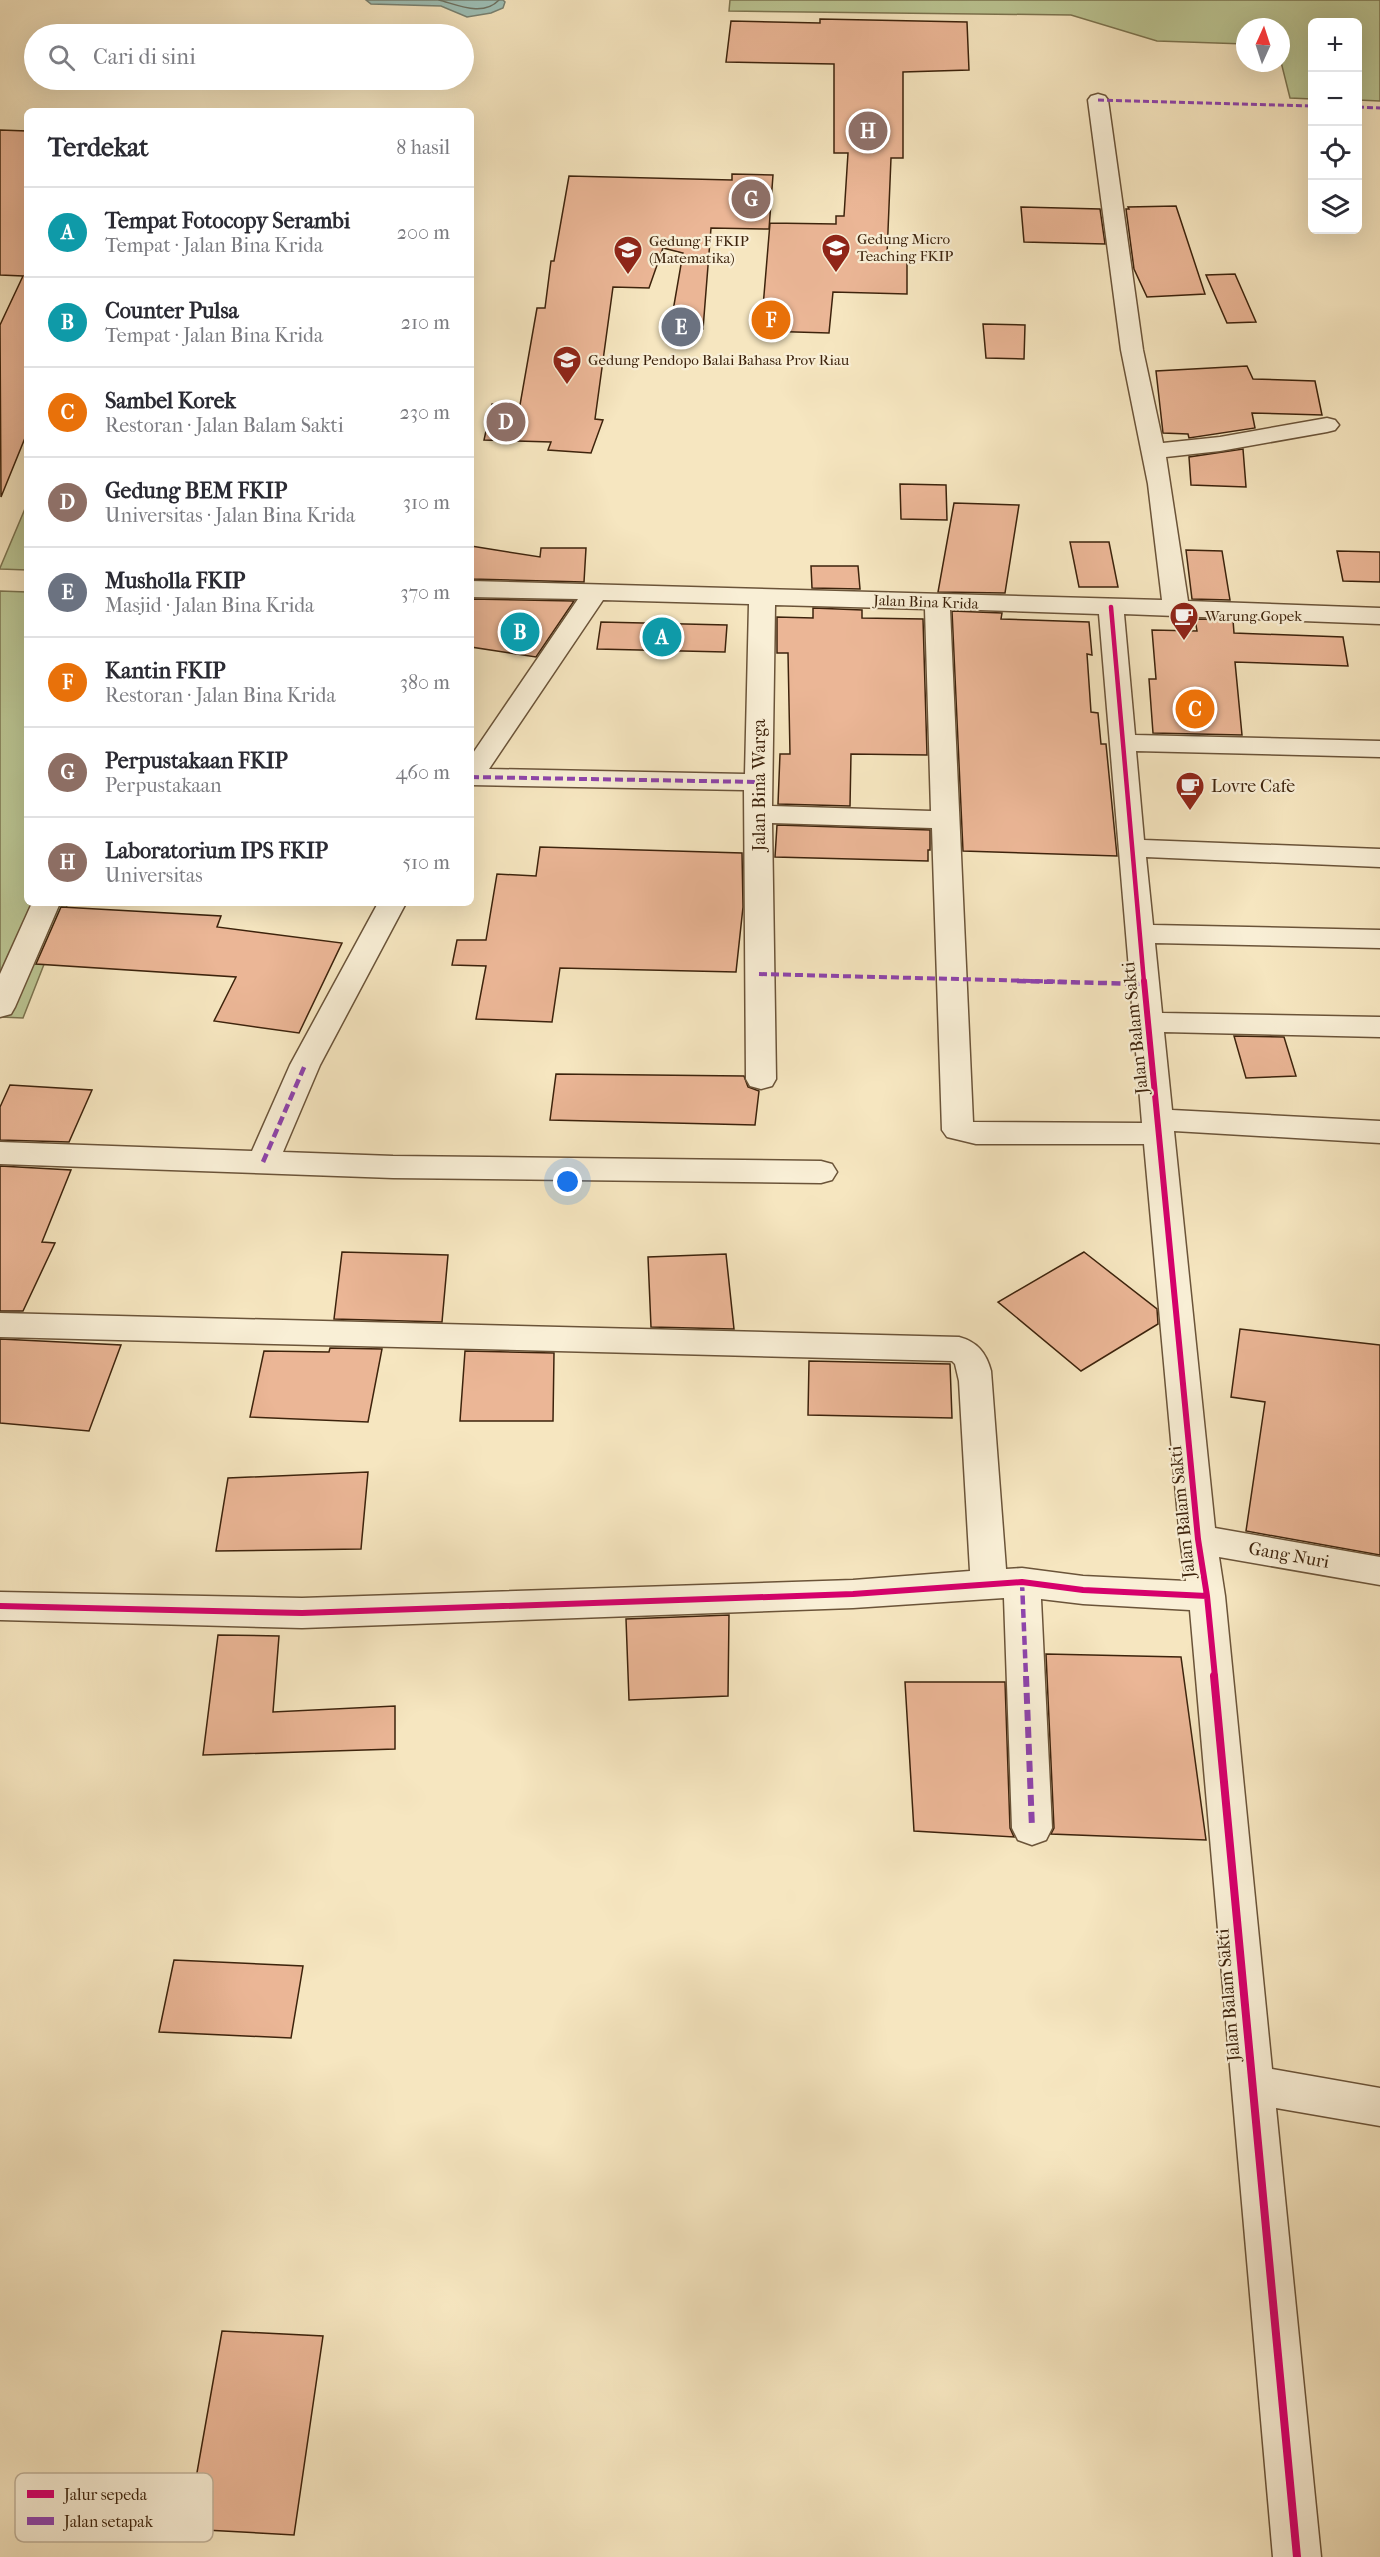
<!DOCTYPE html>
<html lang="id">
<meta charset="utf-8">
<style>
body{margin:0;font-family:"IM FELL French Canon",serif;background:#f7f7f7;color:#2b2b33}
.controls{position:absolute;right:18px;top:18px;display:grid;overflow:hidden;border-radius:9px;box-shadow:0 6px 24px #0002}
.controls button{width:54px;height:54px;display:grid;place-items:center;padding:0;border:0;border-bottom:2px solid #e1e1e2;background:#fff;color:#2b2b33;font:30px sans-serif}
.compass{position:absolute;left:1236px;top:18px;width:54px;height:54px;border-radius:50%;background:#fff;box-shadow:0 6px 24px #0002;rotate:3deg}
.you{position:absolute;left:568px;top:1182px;width:21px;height:21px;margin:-15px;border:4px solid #fff;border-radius:50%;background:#1a73e8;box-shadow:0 0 0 9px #1a73e833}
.badge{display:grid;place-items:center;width:39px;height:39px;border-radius:50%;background:#0b8043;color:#fff;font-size:20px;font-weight:700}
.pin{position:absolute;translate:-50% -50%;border:3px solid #fff;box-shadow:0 2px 6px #0006}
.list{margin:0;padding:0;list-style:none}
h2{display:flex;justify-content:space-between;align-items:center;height:78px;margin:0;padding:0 24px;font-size:26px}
h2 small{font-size:20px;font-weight:400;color:#7c7c81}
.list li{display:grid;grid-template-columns:39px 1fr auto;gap:18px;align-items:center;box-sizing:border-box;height:90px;padding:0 24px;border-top:2px solid #e1e1e2}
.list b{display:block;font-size:22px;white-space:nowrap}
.list p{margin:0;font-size:20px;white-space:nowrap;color:#7c7c81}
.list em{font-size:20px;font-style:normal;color:#7c7c81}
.icon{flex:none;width:33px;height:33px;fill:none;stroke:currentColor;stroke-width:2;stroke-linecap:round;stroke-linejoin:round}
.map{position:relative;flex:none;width:1380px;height:2557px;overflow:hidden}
.search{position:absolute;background:#fff;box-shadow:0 6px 24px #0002;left:24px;top:24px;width:450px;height:66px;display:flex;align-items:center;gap:15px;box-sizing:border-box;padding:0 21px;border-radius:33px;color:#7c7c81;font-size:22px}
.panel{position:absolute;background:#fff;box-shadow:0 6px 24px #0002;left:24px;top:108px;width:450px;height:798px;border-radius:9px}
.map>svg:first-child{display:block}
.green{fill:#bbc593;stroke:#7c7450;stroke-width:1.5}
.water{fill:#9dbfb6;stroke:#778172;stroke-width:1.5}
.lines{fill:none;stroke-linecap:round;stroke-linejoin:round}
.shore{stroke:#6d7161;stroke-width:1.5}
.building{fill:#ebb696;stroke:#3d230c;stroke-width:1.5}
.minor-casing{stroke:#6b5439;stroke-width:3}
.minor{fill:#f9efd6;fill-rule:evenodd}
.quiet-far3{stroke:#8e44ad;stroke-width:3;stroke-dasharray:6 3;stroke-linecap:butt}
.quiet-far2{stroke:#8e44ad;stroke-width:4;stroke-dasharray:8 4;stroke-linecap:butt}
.quiet-far1{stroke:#8e44ad;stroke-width:4.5;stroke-dasharray:9 4.5;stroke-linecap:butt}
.quiet{stroke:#8e44ad;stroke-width:6;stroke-dasharray:11 6;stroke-linecap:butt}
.cycleway-far2-casing{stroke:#f9efd6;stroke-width:8}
.cycleway-far1-casing{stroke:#f9efd6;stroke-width:10}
.cycleway-casing{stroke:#f9efd6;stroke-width:11}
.cycleway-far2{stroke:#d6006c;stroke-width:4.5}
.cycleway-far1{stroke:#d6006c;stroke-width:6}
.cycleway{stroke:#d6006c;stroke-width:8}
.labels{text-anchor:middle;stroke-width:4.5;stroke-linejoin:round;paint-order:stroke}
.far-poi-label{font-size:15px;fill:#3d230c;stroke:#f9efd6;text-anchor:start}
.far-street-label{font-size:15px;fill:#3d230c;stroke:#f9efd6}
.street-label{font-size:18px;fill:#3d230c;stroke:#f9efd6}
.poi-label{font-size:18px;fill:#3d230c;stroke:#f9efd6;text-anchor:start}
.key{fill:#f9efd6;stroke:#c1b299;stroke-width:1.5}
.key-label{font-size:16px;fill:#3d230c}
</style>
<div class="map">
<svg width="1380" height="2557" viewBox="0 0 1380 2557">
<rect width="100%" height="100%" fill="#f6e6c0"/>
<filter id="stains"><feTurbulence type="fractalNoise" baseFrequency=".00333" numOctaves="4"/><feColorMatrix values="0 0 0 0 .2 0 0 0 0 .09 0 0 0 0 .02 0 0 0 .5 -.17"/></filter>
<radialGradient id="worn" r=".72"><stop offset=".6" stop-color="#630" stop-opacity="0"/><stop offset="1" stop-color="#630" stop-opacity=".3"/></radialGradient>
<path class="green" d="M 730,0 L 1380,0 L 1380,101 L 1358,100 L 1358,22 L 1312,22 L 1312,99 L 1290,98 L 1281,62 L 1281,27 L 1245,27 L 1245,44 L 1157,41 L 1071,15 L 729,11 Z
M 27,504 L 27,570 L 0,569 L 0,568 Z
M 0,591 L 27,592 L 27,903 L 68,903 L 23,1018 L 0,1017 Z"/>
<path class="water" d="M 366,0 L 503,0 L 505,2 L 503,8 L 491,13 L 467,17 L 441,6 L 371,4 Z"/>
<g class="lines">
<path class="shore" d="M 439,0 C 458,5 483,17 499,0"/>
</g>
<path class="building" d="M 820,19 L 967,22 L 969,70 L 903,72 L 903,158 L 891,158 L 887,255 L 907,255 L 907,294 L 833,292 L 829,333 L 761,331 L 770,223 L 836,224 L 836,216 L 844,216 L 848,153 L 834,153 L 834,64 L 726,62 L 731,21 L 820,23 Z
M 0,130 L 27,131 L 27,433 L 1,497 L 0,325 L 23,276 L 0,275 Z
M 732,174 L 773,175 L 769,229 L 711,228 L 703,329 L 699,329 L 699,334 L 669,334 L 683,253 L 663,248 L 649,288 L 613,287 L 595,419 L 603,420 L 591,453 L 548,450 L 551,442 L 484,440 L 492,404 L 520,405 L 537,308 L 545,308 L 551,261 L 554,261 L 569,176 L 732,180 Z
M 1176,206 L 1205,294 L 1147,297 L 1134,269 L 1126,209 L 1129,209 L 1128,207 Z
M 1021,207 L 1100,209 L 1105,244 L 1024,242 Z
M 1235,274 L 1256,322 L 1227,323 L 1206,275 Z
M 983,324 L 1025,325 L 1024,359 L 986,358 Z
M 1247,366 L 1253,379 L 1315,381 L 1322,415 L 1252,413 L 1255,428 L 1189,438 L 1188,434 L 1163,433 L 1156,371 Z
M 1243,449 L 1246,487 L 1191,485 L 1189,457 Z
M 900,484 L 946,485 L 947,520 L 901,519 Z
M 954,503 L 1019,505 L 1005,593 L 938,592 Z
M 1070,542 L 1109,542 L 1118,587 L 1079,587 Z
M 471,546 L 540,557 L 541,548 L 586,548 L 584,582 L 471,579 Z
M 1186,550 L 1222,551 L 1230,600 L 1192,599 Z
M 1337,551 L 1380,552 L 1380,582 L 1343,581 Z
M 811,566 L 858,566 L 860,589 L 812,588 Z
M 471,599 L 574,601 L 536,657 L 471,647 Z
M 813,608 L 862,610 L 862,618 L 923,619 L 927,755 L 851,754 L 850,806 L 778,804 L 780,754 L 790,754 L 788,653 L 777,653 L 777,617 L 813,618 Z
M 952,611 L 1002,613 L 1001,619 L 1089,622 L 1092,655 L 1087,654 L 1091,712 L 1098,713 L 1101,744 L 1106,744 L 1117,856 L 963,851 Z
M 1195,619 L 1233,620 L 1234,633 L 1343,637 L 1348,666 L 1235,662 L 1242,735 L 1153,733 L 1149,679 L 1156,679 L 1152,630 L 1197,631 Z
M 601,622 L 727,625 L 725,652 L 597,649 Z
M 777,825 L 930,830 L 930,850 L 928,850 L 928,861 L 775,857 Z
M 540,847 L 742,853 L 743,907 L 736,972 L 560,968 L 552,1022 L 476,1019 L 486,966 L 452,965 L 457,940 L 486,940 L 497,874 L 536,876 Z
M 61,907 L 221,916 L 217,927 L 342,943 L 299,1033 L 214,1021 L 236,977 L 36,964 Z
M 1234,1036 L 1284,1037 L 1296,1076 L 1246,1078 Z
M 556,1074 L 744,1076 L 748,1087 L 759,1091 L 755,1125 L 550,1120 Z
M 10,1085 L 92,1090 L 69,1142 L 0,1140 L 0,1107 Z
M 0,1166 L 71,1170 L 42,1242 L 55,1243 L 23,1311 L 0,1311 Z
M 342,1252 L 448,1255 L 442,1322 L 334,1319 Z
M 1084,1252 L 1157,1309 L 1158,1324 L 1081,1371 L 998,1302 Z
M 726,1254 L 734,1329 L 651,1327 L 648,1257 Z
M 1240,1329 L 1380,1345 L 1380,1555 L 1246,1531 L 1265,1402 L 1231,1397 Z
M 0,1339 L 121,1345 L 89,1431 L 0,1423 Z
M 330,1348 L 382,1349 L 368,1422 L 250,1417 L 264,1351 L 329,1352 Z
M 465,1351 L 554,1353 L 553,1421 L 460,1421 Z
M 809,1361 L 950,1364 L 952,1418 L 808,1415 Z
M 368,1472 L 361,1549 L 216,1551 L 228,1478 Z
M 729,1615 L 728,1696 L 629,1700 L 626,1619 Z
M 218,1635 L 279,1636 L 273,1712 L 395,1706 L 395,1749 L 203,1755 Z
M 1046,1654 L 1181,1657 L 1206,1840 L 1051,1834 L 1054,1828 Z
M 905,1682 L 1005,1682 L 1010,1828 L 1014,1837 L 914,1831 Z
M 174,1960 L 303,1966 L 291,2038 L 159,2032 Z
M 222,2331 L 323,2336 L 294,2535 L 187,2529 Z"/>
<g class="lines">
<g class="minor-casing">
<path id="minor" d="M 1098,94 L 1105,96 L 1108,100 L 1143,350 L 1163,443 L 1220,437 L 1327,418 L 1335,420 L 1339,425 L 1335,430 L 1327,432 L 1220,451 L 1166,457 L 1188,601 L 1380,608 L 1380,624 L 1124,614 L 1135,735 L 1380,741 L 1380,757 L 1136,751 L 1144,840 L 1380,849 L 1380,867 L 1146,857 L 1153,925 L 1380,930 L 1380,948 L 1155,943 L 1162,1013 L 1380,1017 L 1380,1037 L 1164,1032 L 1172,1110 L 1380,1121 L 1380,1143 L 1174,1131 L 1215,1528 L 1380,1557 L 1380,1585 L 1219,1557 L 1225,1596 L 1272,2069 L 1380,2088 L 1380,2126 L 1276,2108 L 1321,2557 L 1273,2557 L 1190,1610 L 1083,1604 L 1041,1599 L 1052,1828 L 1046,1840 L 1032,1845 L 1018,1840 L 1012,1828 L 1004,1598 L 853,1608 L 302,1628 L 0,1620 L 0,1592 L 302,1598 L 853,1580 L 970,1571 L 959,1381 L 955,1364 L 952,1361 L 0,1337 L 0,1313 L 959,1337 C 977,1342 986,1352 991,1371 L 1006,1569 L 1022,1568 L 1083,1576 L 1186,1581 L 1180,1539 L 1144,1144 L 976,1144 L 947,1137 L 942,1130 L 932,828 L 772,823 L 776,1079 L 772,1086 L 761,1089 L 750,1086 L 746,1079 L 744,790 L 471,785 L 471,756 L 578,599 L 471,597 L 471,581 L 1162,600 L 1148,484 L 1121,350 L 1088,100 L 1091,96 ZM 603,600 L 749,604 L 745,774 L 489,769 ZM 775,605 L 925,609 L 931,811 L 772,806 ZM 950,609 L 1099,614 L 1142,1123 L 973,1122 Z
M 32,903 L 60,903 L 15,1007 L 11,1014 L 0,1017 L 0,974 Z
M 378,903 L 406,903 L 320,1065 L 283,1152 L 393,1156 L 821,1161 L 832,1164 L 837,1172 L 832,1180 L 821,1183 L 393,1178 L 0,1164 L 0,1142 L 252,1151 L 290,1065 Z"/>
</g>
<use href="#minor" class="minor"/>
<path class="quiet-far3" d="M 1098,100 L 1312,106
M 1358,107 L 1380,108"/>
<path class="quiet-far2" d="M 471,777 L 758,782
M 759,974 L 1075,982"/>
<path class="quiet-far1" d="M 1017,981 L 1145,984
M 263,1162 L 305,1065
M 1022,1582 L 1026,1677"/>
<path class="quiet" d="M 1026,1676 L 1032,1828"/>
<g class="cycleway-far2-casing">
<path id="cycleway-far2" d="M 1111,607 L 1144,982"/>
</g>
<g class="cycleway-far1-casing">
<path id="cycleway-far1" d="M 1144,981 L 1198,1539 L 1207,1596 L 1215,1677
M 0,1606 L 302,1613 L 853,1594 L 1022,1582 L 1083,1590 L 1207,1596"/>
</g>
<g class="cycleway-casing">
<path id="cycleway" d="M 1214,1676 L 1297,2557"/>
</g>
<use href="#cycleway-far2" class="cycleway-far2"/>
<use href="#cycleway-far1" class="cycleway-far1"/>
<use href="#cycleway" class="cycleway"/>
</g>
<defs>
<g id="university-pin" transform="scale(1.5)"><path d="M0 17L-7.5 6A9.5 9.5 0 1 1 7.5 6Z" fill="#8f2418" stroke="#f9efd6"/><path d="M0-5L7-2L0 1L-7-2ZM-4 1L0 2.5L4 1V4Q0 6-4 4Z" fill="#fff"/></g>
<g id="cafe-pin" transform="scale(1.5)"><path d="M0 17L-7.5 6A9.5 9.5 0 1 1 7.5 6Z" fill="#8f2418" stroke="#f9efd6"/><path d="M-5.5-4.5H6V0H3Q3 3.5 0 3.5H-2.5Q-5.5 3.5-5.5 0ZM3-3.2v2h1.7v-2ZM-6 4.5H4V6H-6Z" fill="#fff"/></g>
</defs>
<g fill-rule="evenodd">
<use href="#university-pin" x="836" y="248"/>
<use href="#university-pin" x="628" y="250"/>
<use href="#university-pin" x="567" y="360"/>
<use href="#cafe-pin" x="1184" y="616"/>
<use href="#cafe-pin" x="1190" y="786"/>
</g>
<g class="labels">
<g class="far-poi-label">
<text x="857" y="244">Gedung Micro<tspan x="857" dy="17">Teaching FKIP</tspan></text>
<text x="649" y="246">Gedung F FKIP<tspan x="649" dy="17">(Matematika)</tspan></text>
<text x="588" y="365">Gedung Pendopo Balai Bahasa Prov Riau</text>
<text x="1205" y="621">Warung Gopek</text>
</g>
<g class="far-street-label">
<text transform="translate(926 602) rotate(2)" y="5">Jalan Bina Krida</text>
</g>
<g class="street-label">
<text transform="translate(759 785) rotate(-90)" y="6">Jalan Bina Warga</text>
<text transform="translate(1135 1028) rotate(-96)" y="6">Jalan Balam Sakti</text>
<text transform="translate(1182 1512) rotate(-96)" y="6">Jalan Balam Sakti</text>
<text transform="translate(1289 1555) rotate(10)" y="6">Gang Nuri</text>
<text transform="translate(1228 1995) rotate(-95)" y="6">Jalan Balam Sakti</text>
</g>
<g class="poi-label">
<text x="1211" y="792">Lovre Cafe</text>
</g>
</g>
<rect x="15" y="2473" width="198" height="69" rx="9" class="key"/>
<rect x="27" y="2490" width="27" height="8" fill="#d6006c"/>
<rect x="27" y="2517" width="27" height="8" fill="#8e44ad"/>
<g class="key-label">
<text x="64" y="2500">Jalur sepeda</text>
<text x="64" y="2527">Jalan setapak</text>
</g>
<rect width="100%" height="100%" filter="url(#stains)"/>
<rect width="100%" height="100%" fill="url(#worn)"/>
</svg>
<div class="controls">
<button>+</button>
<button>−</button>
<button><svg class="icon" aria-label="locate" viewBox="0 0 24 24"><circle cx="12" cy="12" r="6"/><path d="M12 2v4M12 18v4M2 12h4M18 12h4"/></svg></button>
<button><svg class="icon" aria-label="layers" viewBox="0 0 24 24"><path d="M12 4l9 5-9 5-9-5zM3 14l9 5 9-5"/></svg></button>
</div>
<svg class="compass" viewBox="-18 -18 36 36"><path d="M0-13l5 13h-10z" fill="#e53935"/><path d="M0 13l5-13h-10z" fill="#7c7c81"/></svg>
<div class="you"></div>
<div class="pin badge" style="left:662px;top:637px;background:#0f9aa8">A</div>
<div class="pin badge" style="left:520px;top:632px;background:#0f9aa8">B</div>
<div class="pin badge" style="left:1195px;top:709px;background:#e8710a">C</div>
<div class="pin badge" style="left:506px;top:422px;background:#8d6e63">D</div>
<div class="pin badge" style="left:681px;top:327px;background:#6b7280">E</div>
<div class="pin badge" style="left:771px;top:320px;background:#e8710a">F</div>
<div class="pin badge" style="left:751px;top:199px;background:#8d6e63">G</div>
<div class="pin badge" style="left:868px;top:131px;background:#8d6e63">H</div>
<div class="search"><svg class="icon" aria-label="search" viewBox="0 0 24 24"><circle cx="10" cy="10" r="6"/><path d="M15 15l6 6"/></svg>Cari di sini</div>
<section class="panel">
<h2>Terdekat<small>8 hasil</small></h2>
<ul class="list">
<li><span class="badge" style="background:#0f9aa8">A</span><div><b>Tempat Fotocopy Serambi</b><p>Tempat · Jalan Bina Krida</p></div><em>200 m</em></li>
<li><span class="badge" style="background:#0f9aa8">B</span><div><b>Counter Pulsa</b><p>Tempat · Jalan Bina Krida</p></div><em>210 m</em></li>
<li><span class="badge" style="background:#e8710a">C</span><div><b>Sambel Korek</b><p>Restoran · Jalan Balam Sakti</p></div><em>230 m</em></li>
<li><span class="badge" style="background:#8d6e63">D</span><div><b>Gedung BEM FKIP</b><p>Universitas · Jalan Bina Krida</p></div><em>310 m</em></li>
<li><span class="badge" style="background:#6b7280">E</span><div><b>Musholla FKIP</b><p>Masjid · Jalan Bina Krida</p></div><em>370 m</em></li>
<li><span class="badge" style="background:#e8710a">F</span><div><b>Kantin FKIP</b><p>Restoran · Jalan Bina Krida</p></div><em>380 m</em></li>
<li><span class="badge" style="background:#8d6e63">G</span><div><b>Perpustakaan FKIP</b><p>Perpustakaan</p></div><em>460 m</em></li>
<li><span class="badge" style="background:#8d6e63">H</span><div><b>Laboratorium IPS FKIP</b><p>Universitas</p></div><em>510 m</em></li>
</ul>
</section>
</div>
